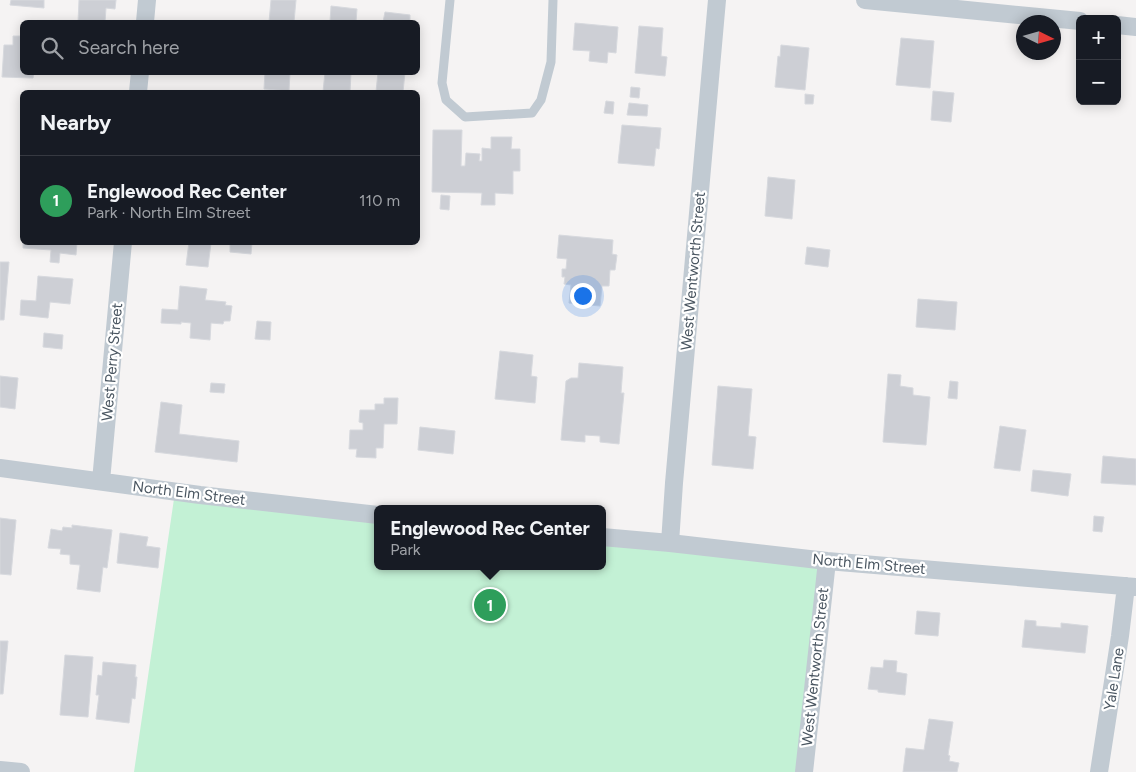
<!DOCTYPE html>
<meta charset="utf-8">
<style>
body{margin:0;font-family:Figtree,sans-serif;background:#242831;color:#f1f3f6}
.controls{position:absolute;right:15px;top:15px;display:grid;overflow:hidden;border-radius:8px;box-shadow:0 2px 12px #0003}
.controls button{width:45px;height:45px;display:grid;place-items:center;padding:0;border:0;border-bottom:1px solid #363941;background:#171b24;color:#f1f3f6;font:25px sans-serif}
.compass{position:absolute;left:1016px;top:15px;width:45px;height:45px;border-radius:50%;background:#171b24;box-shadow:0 2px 12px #0003;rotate:95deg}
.you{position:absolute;left:582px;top:295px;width:18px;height:18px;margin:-12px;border:4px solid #fff;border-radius:50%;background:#1a73e8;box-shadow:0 0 0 8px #1a73e833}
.badge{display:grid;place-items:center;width:32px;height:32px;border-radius:50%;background:#1a73e8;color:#fff;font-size:16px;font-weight:700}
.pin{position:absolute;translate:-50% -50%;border:2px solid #fff;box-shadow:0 1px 5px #0006}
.popup{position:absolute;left:374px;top:505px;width:232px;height:65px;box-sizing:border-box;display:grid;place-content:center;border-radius:8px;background:#171b24;filter:drop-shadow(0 1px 4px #0005);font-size:16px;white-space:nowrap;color:#9ea1a6}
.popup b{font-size:19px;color:#f1f3f6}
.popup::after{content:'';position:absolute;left:50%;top:100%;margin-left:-10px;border:10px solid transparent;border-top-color:#171b24}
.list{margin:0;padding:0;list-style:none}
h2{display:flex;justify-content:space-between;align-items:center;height:65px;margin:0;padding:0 20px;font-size:21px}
h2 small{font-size:16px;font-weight:400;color:#9ea1a6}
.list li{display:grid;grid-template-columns:32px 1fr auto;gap:15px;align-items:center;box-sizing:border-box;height:90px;padding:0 20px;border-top:1px solid #363941}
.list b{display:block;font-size:19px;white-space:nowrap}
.list p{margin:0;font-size:16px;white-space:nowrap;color:#9ea1a6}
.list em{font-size:16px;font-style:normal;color:#9ea1a6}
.icon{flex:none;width:28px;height:28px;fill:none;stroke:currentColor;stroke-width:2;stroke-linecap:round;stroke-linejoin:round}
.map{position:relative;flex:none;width:1136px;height:772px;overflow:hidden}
.search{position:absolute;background:#171b24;box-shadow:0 2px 12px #0003;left:20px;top:20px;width:400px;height:55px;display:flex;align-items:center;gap:12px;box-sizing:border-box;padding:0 18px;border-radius:8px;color:#9ea1a6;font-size:19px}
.panel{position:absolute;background:#171b24;box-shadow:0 2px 12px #0003;left:20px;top:90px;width:400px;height:155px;border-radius:8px}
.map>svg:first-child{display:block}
.green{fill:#c3f1d5}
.building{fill:#cdcfd5;stroke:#d7d9de}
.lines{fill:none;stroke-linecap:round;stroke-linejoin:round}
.service{stroke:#c1cad2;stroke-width:9}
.minor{stroke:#c1cad2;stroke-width:18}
.labels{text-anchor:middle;stroke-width:4.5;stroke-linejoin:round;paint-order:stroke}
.street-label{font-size:15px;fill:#4a5661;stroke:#fff}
</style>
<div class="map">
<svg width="1136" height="772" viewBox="0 0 1136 772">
<rect width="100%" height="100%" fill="#f5f3f3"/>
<path class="green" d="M 175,492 L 377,513 L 378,566 L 602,566 L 603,537 L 827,561 L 804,772 L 134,772 Z"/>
<path class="building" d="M 11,0 L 44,0 L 44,8 L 10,5 Z
M 79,0 L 116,0 L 115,9 L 106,8 L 105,22 L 78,22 Z
M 271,0 L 296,0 L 294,22 L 269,22 Z
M 331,6 L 357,9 L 356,22 L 330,22 Z
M 385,12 L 410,15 L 410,22 L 383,22 Z
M 575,23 L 618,27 L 616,53 L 608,52 L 607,63 L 589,61 L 590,51 L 573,50 Z
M 639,26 L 663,28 L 661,56 L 667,57 L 665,76 L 635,73 Z
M 13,36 L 22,36 L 22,72 L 34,72 L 33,78 L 2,77 L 4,45 L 13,45 Z
M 901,38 L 934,41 L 930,88 L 896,85 Z
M 781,45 L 809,48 L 805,90 L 775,87 L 778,56 L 780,57 Z
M 265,72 L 290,72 L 289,91 L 264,89 Z
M 325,72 L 351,72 L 350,92 L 323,92 Z
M 378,72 L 405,72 L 403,92 L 376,92 Z
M 631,87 L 640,88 L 639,98 L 630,97 Z
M 933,91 L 954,93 L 951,122 L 931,120 Z
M 805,94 L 814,95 L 813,104 L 805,104 Z
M 606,101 L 614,102 L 613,114 L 604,113 Z
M 629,103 L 648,105 L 647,116 L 627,115 Z
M 622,125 L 661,128 L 659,149 L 656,148 L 654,166 L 618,163 Z
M 433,130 L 462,130 L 461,166 L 465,166 L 466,153 L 480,154 L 479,161 L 482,161 L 482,148 L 491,149 L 491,137 L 512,137 L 511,149 L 520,149 L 520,171 L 513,171 L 513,194 L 495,193 L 495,205 L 481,205 L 482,193 L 432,192 Z
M 768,177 L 795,180 L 792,219 L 765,216 Z
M 441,195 L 450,196 L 449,210 L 440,209 Z
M 559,235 L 613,240 L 612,254 L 617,255 L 615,270 L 610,270 L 609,286 L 602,286 L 600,306 L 569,303 L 571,285 L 564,284 L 565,277 L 562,277 L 562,269 L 566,269 L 567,259 L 557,258 Z
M 23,242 L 77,242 L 76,255 L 60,253 L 59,263 L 50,262 L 51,250 L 23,248 Z
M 189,242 L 211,243 L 208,267 L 186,265 Z
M 230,242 L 252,242 L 251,254 L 230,252 Z
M 807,247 L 830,250 L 828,267 L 805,264 Z
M 0,262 L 9,262 L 4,320 L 0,320 Z
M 38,276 L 73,279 L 70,304 L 50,302 L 48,318 L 20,315 L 21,300 L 36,301 Z
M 180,286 L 207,289 L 205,300 L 226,302 L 225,305 L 232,306 L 230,321 L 224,321 L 223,324 L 211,323 L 210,340 L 190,338 L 191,323 L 181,322 L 181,324 L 161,323 L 162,309 L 178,310 Z
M 918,299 L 957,302 L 955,330 L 916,327 Z
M 257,321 L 271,322 L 270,340 L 255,339 Z
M 44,333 L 63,335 L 62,349 L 43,347 Z
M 500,351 L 533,355 L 531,376 L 537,377 L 535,403 L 495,399 Z
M 579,363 L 623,367 L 621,393 L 624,393 L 619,444 L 600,442 L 600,436 L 585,435 L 585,442 L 561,440 L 566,381 L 571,378 L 578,378 Z
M 888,374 L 901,375 L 900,386 L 913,388 L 913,395 L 930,397 L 926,445 L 883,442 Z
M 0,376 L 18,378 L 15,409 L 0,407 Z
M 950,381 L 958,382 L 957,399 L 948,398 Z
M 211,383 L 225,384 L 224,393 L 210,392 Z
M 718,386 L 752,389 L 748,436 L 756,437 L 753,469 L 712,465 Z
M 384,398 L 398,398 L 397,424 L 384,424 L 383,448 L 376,448 L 376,458 L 356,457 L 357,449 L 349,449 L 350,430 L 363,430 L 363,423 L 359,422 L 360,410 L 375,410 L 375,404 L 384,404 Z
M 161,402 L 182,405 L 179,434 L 239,441 L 237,462 L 155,452 Z
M 1000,426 L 1026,430 L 1020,471 L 994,468 Z
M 420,427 L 455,431 L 453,454 L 418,450 Z
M 1103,456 L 1136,459 L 1136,485 L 1101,483 Z
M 1033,470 L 1071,474 L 1068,496 L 1031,491 Z
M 1094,516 L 1104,517 L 1102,532 L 1093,531 Z
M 0,518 L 16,520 L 11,575 L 0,574 Z
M 72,525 L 112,530 L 107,568 L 103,567 L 100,592 L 77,589 L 80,565 L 70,564 L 70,555 L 60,554 L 61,549 L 48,548 L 51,529 L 62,531 L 63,527 L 72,528 Z
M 120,533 L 148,537 L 146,546 L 160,548 L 158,568 L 117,563 Z
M 917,611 L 940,613 L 938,636 L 915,634 Z
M 1025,620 L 1036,621 L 1036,626 L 1061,628 L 1061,623 L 1088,626 L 1085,653 L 1022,647 Z
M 0,641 L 8,641 L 3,694 L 0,694 Z
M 65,655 L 93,657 L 88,717 L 60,715 Z
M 884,660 L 897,661 L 896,672 L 907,674 L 905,695 L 878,692 L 878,690 L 868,689 L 871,667 L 883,668 Z
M 103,662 L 136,665 L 135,677 L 137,677 L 135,699 L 132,698 L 129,723 L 96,719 L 99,695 L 96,695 L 98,675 L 102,676 Z
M 929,719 L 953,722 L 948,755 L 950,756 L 949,761 L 959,763 L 957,772 L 903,772 L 906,748 L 924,750 Z"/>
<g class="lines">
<path class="service" d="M 450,0 L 442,83 L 446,100 L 465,117 L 532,113 L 541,100 L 551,62 L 553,0"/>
<path class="minor" d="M 865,0 L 1080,21
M 145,22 L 147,0
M 1117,25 L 1136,27
M 138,92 L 140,72
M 0,468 L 200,495 L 378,515
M 101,481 L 123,242
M 602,537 L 670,543 L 827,561 L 1136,587
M 670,543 L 674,483 L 717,0
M 0,770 L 21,772
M 804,772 L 827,561
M 1099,772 L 1120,636 L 1126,586"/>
</g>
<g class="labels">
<g class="street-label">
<text transform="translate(693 271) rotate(-85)" y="5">West Wentworth Street</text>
<text transform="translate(112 362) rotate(-85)" y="5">West Perry Street</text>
<text transform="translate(189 493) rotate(7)" y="5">North Elm Street</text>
<text transform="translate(869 564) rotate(5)" y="5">North Elm Street</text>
<text transform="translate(815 667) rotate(-84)" y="5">West Wentworth Street</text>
<text transform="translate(1114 679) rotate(-81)" y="5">Yale Lane</text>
</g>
</g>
</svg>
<div class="controls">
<button>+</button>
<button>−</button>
</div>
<svg class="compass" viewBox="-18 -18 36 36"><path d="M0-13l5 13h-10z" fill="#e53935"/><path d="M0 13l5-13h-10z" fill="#9ea1a6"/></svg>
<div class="you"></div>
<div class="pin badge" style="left:490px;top:605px;background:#2e9e5b">1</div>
<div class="popup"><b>Englewood Rec Center</b>Park</div>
<div class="search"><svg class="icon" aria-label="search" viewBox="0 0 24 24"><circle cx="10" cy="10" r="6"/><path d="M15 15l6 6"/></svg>Search here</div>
<section class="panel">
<h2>Nearby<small></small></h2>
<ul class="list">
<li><span class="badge" style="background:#2e9e5b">1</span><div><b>Englewood Rec Center</b><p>Park · North Elm Street</p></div><em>110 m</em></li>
</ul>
</section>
</div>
